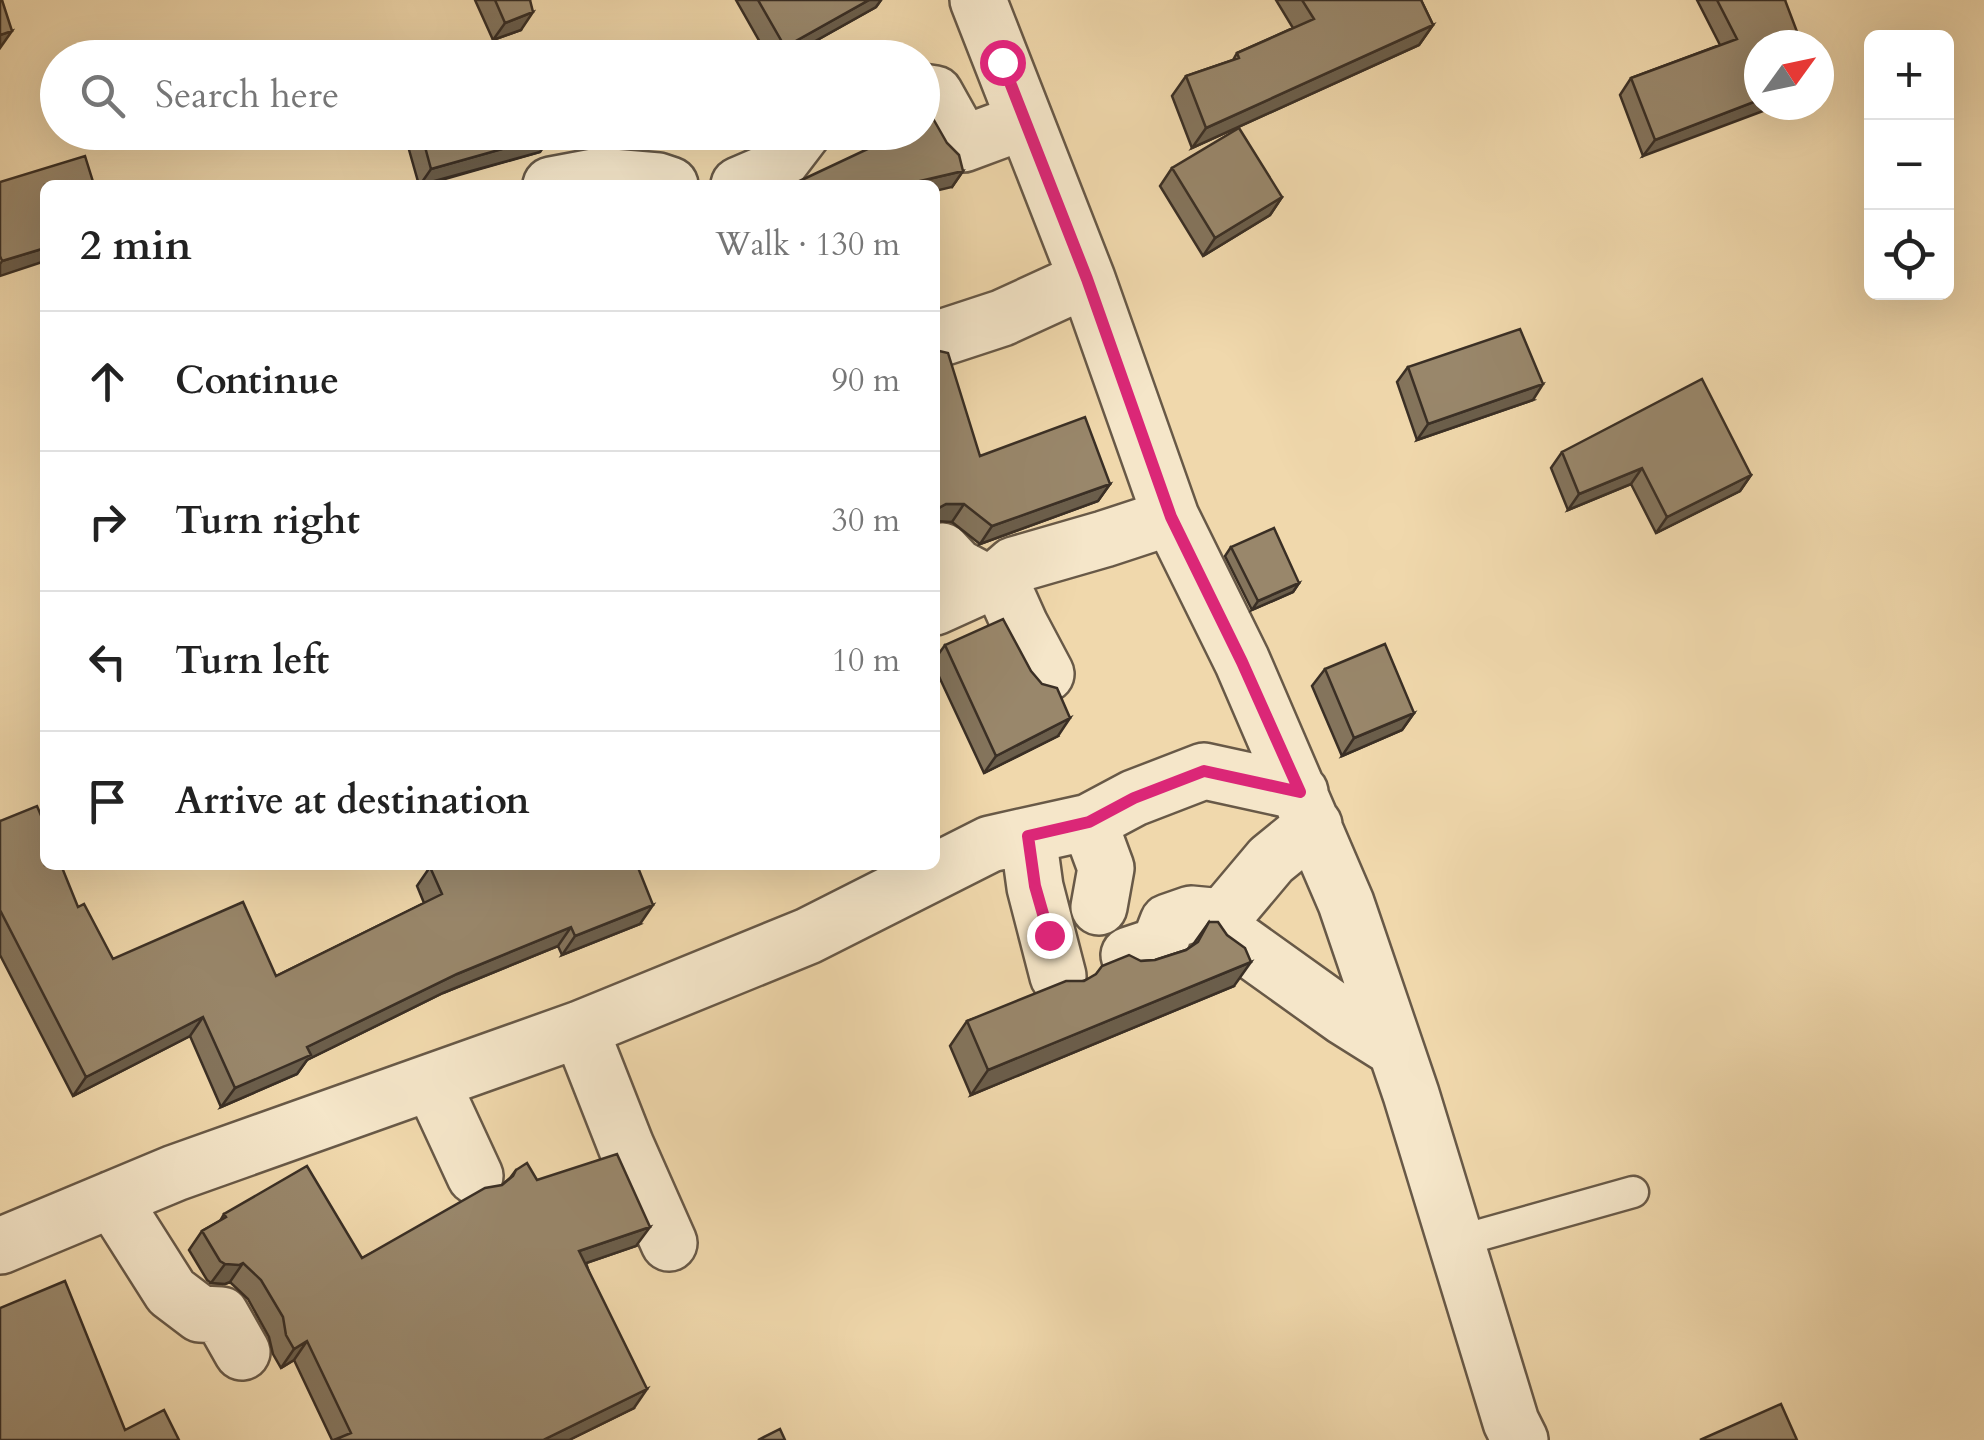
<!DOCTYPE html>
<meta charset="utf-8">
<style>
body{margin:0;font-family:Cardo,serif;background:#f6f6f6;color:#222}
.controls{position:absolute;right:30px;top:30px;display:grid;overflow:hidden;border-radius:15px;box-shadow:0 10px 40px #0002}
.controls button{width:90px;height:90px;display:grid;place-items:center;padding:0;border:0;border-bottom:2px solid #e0e0e0;background:#fff;color:#222;font:50px sans-serif}
.compass{position:absolute;left:1744px;top:30px;width:90px;height:90px;border-radius:50%;background:#fff;box-shadow:0 10px 40px #0002;rotate:57deg}
.stop{position:absolute;width:30px;height:30px;margin:-22px;border:8px solid #db2777;border-radius:50%;background:#fff}
.stop.end{background:#db2777;border-color:#fff;box-shadow:0 2px 10px #0008}
.list{margin:0;padding:0;list-style:none}
h2{display:flex;justify-content:space-between;align-items:center;height:130px;margin:0;padding:0 40px;font-size:42px}
h2 small{font-size:32px;font-weight:400;color:#767676}
.list li{display:grid;grid-template-columns:65px 1fr auto;gap:30px;align-items:center;box-sizing:border-box;height:140px;padding:0 40px;border-top:2px solid #e0e0e0}
.list b{display:block;font-size:38px;white-space:nowrap}
.list em{font-size:32px;font-style:normal;color:#767676}
.icon{flex:none;width:55px;height:55px;fill:none;stroke:currentColor;stroke-width:2;stroke-linecap:round;stroke-linejoin:round}
.map{position:relative;flex:none;width:1984px;height:1440px;overflow:hidden}
.search{position:absolute;background:#fff;box-shadow:0 10px 40px #0002;left:40px;top:40px;width:900px;height:110px;display:flex;align-items:center;gap:25px;box-sizing:border-box;padding:0 35px;border-radius:55px;color:#767676;font-size:38px}
.panel{position:absolute;background:#fff;box-shadow:0 10px 40px #0002;left:40px;top:180px;width:900px;height:690px;border-radius:15px}
.map>svg:first-child{display:block}
.lines{fill:none;stroke-linecap:round;stroke-linejoin:round}
.lane-casing{stroke:#685947;stroke-width:35}
.street-casing{stroke:#685947;stroke-width:60}
.lane{stroke:#f5e6c9;stroke-width:30}
.street{stroke:#f5e6c9;stroke-width:55}
.wall{fill:#84745c;stroke:#3a2f25;stroke-width:2.5}
.shaded-wall{fill:#6b5e4b;stroke:#3a2f25;stroke-width:2.5}
.building{fill:#99876b;stroke:#3a2f25;stroke-width:2.5}
.route{stroke:#db2777;stroke-width:12}
</style>
<div class="map">
<svg width="1984" height="1440" viewBox="0 0 1984 1440">
<rect width="100%" height="100%" fill="#f0d8ac"/>
<filter id="stains"><feTurbulence type="fractalNoise" baseFrequency=".002" numOctaves="4"/><feColorMatrix values="0 0 0 0 .2 0 0 0 0 .09 0 0 0 0 .02 0 0 0 .5 -.17"/></filter>
<radialGradient id="worn" r=".72"><stop offset=".6" stop-color="#630" stop-opacity="0"/><stop offset="1" stop-color="#630" stop-opacity=".3"/></radialGradient>
<g class="lines">
<g class="lane-casing">
<path id="lane" d="M 1455,1242 L 1633,1192"/>
</g>
<g class="street-casing">
<path id="street" d="M 978,0 L 1087,279 L 1171,517 L 1242,661 L 1346,903 L 1411,1094 L 1511,1422 L 1520,1440
M 922,92 L 935,94 L 963,144 L 1025,121
M 551,185 L 599,176 L 658,181 L 670,185
M 739,185 L 774,170 L 803,132
M 935,340 L 1002,318 L 1087,279
M 942,551 L 957,567 L 987,583
M 935,607 L 999,578
M 1046,674 L 1020,625 L 999,578 L 1014,565 L 1104,539 L 1171,517
M 1089,822 L 1106,868 L 1099,907
M 1028,836 L 1035,887 L 1058,976
M 1223,917 L 1271,860 L 1314,825
M 1129,955 L 1159,945 L 1168,922 L 1191,914 L 1223,917 L 1228,934 L 1344,1017 L 1395,1049
M 580,1029 L 626,1146 L 669,1243
M 432,1083 L 475,1176
M 112,1199 L 171,1292 L 200,1314 L 221,1315 L 242,1352
M 0,1246 L 175,1173 L 580,1029 L 808,936 L 990,844 L 1089,822 L 1134,798 L 1204,771 L 1300,792"/>
</g>
<use href="#lane" class="lane"/>
<use href="#street" class="street"/>
</g>
<path class="wall" d="M 475,0 L 530,0 L 521,30 L 493,40 Z
M 736,0 L 881,0 L 876,7 L 785,58 L 769,58 Z
M 1276,0 L 1421,0 L 1433,25 L 1419,45 L 1192,148 L 1172,96 L 1186,76 L 1233,60 L 1237,53 L 1293,28 Z
M 1697,0 L 1785,0 L 1643,156 L 1620,95 L 1631,78 L 1720,45 Z
M 404,132 L 551,132 L 540,152 L 424,185 L 419,185 Z
M 875,132 L 922,132 L 963,171 L 952,187 L 876,146 L 873,135 Z
M 1172,168 L 1282,197 L 1270,215 L 1203,256 L 1160,186 Z
M 1408,367 L 1533,400 L 1417,440 L 1397,382 Z
M 1562,452 L 1751,475 L 1740,491 L 1656,533 L 1631,484 L 1568,510 L 1551,468 Z
M 980,456 L 1110,484 L 1098,501 L 980,544 L 952,522 Z
M 1231,547 L 1299,583 L 1293,592 L 1252,610 L 1225,556 Z
M 945,645 L 1058,736 L 984,773 L 935,668 L 935,659 Z
M 1325,669 L 1414,713 L 1402,730 L 1342,756 L 1312,686 Z
M 0,821 L 78,907 L 113,959 L 276,976 L 424,903 L 417,886 L 430,867 L 640,924 L 562,955 L 558,946 L 443,993 L 307,1060 L 297,1074 L 221,1107 L 190,1036 L 73,1096 L 0,955 Z
M 1209,922 L 1234,986 L 971,1095 L 950,1046 L 967,1021 L 1141,961 L 1155,960 L 1186,950 L 1192,946 Z
M 516,1170 L 537,1180 L 636,1246 L 586,1263 L 634,1408 L 569,1440 L 332,1440 L 294,1360 L 281,1368 L 273,1354 L 269,1337 L 248,1299 L 230,1282 L 225,1284 L 211,1283 L 207,1280 L 189,1250 L 202,1231 L 220,1221 L 224,1214 L 362,1258 L 502,1185 L 510,1178 Z"/>
<path class="shaded-wall" d="M 869,0 L 881,0 L 876,7 L 785,58 L 777,58 L 785,47 Z
M 533,12 L 521,30 L 493,40 L 505,23 Z
M 1433,25 L 1419,45 L 1192,148 L 1206,128 Z
M 12,31 L 0,48 L 0,35 Z
M 1759,100 L 1759,105 L 1779,105 L 1643,156 L 1655,140 Z
M 552,135 L 540,152 L 420,185 L 431,169 Z
M 963,171 L 952,187 L 935,191 L 935,185 L 903,185 Z
M 1282,197 L 1270,215 L 1203,256 L 1215,238 Z
M 45,248 L 45,261 L 0,276 L 0,264 L 2,261 Z
M 1543,384 L 1533,400 L 1417,440 L 1428,424 Z
M 1642,468 L 1631,484 L 1568,510 L 1579,494 Z
M 1751,475 L 1740,491 L 1656,533 L 1667,517 Z
M 1110,484 L 1098,501 L 980,544 L 992,526 Z
M 946,504 L 964,504 L 952,522 L 935,521 L 935,510 Z
M 1299,583 L 1293,592 L 1252,610 L 1258,601 Z
M 1414,713 L 1402,730 L 1342,756 L 1354,738 Z
M 1070,718 L 1058,736 L 984,773 L 996,756 Z
M 653,905 L 640,924 L 562,955 L 575,936 Z
M 571,927 L 558,946 L 443,993 L 307,1060 L 297,1074 L 221,1107 L 235,1088 L 307,1047 L 457,974 Z
M 1251,962 L 1234,986 L 971,1095 L 988,1070 Z
M 203,1017 L 190,1036 L 73,1096 L 86,1077 Z
M 650,1227 L 636,1246 L 566,1270 L 579,1251 Z
M 243,1263 L 230,1282 L 225,1284 L 211,1283 L 225,1264 Z
M 307,1341 L 294,1360 L 281,1368 L 294,1349 Z
M 647,1389 L 634,1408 L 569,1440 L 543,1440 Z"/>
<path class="building" d="M 0,0 L 2,0 L 12,31 L 0,35 Z
M 495,0 L 530,0 L 533,12 L 505,23 Z
M 758,0 L 869,0 L 785,47 Z
M 1302,0 L 1421,0 L 1433,25 L 1206,128 L 1186,76 L 1239,58 L 1237,53 L 1314,19 Z
M 1717,0 L 1785,0 L 1802,45 L 1759,45 L 1759,100 L 1655,140 L 1631,78 L 1737,39 Z
M 927,108 L 947,143 L 959,155 L 963,171 L 903,185 L 791,185 L 889,139 L 888,132 L 922,132 L 922,110 Z
M 1239,128 L 1282,197 L 1215,238 L 1172,168 Z
M 421,132 L 551,132 L 552,135 L 431,169 Z
M 85,156 L 94,185 L 45,185 L 45,248 L 2,261 L 0,256 L 0,182 Z
M 1520,329 L 1543,384 L 1428,424 L 1408,367 Z
M 935,350 L 948,353 L 980,456 L 1085,417 L 1110,484 L 992,526 L 964,504 L 946,504 L 935,510 Z
M 1702,379 L 1751,475 L 1667,517 L 1642,468 L 1579,494 L 1562,452 Z
M 1274,528 L 1299,583 L 1258,601 L 1231,547 Z
M 1003,619 L 1031,671 L 1042,684 L 1057,688 L 1070,718 L 996,756 L 945,645 Z
M 1385,644 L 1414,713 L 1354,738 L 1325,669 Z
M 37,806 L 45,825 L 45,865 L 61,865 L 78,907 L 84,904 L 113,959 L 243,902 L 276,976 L 442,894 L 430,867 L 434,865 L 637,865 L 653,905 L 575,936 L 571,927 L 457,974 L 307,1047 L 311,1055 L 235,1088 L 203,1017 L 86,1077 L 0,910 L 0,821 Z
M 1209,922 L 1218,922 L 1227,935 L 1245,948 L 1251,962 L 988,1070 L 967,1021 L 1066,981 L 1084,981 L 1096,974 L 1102,966 L 1129,955 L 1141,961 L 1155,960 L 1186,950 L 1198,942 Z
M 617,1154 L 650,1227 L 579,1251 L 647,1389 L 543,1440 L 334,1440 L 351,1433 L 307,1341 L 294,1349 L 286,1335 L 283,1317 L 261,1280 L 243,1263 L 239,1265 L 225,1264 L 220,1261 L 202,1231 L 226,1217 L 224,1214 L 307,1166 L 362,1258 L 485,1188 L 502,1185 L 513,1176 L 516,1170 L 527,1163 L 537,1180 Z
M 65,1281 L 125,1430 L 164,1410 L 179,1440 L 0,1440 L 0,1308 Z
M 1781,1404 L 1797,1440 L 1700,1440 Z
M 780,1429 L 785,1440 L 758,1440 Z"/>
<g class="lines">
<path class="route" d="M 1002,62 L 1087,279 L 1171,517 L 1242,662 L 1300,792 L 1204,771 L 1134,798 L 1089,822 L 1028,836 L 1035,886 L 1049,935"/>
</g>
<rect width="100%" height="100%" filter="url(#stains)"/>
<rect width="100%" height="100%" fill="url(#worn)"/>
</svg>
<div class="controls">
<button>+</button>
<button>−</button>
<button><svg class="icon" aria-label="locate" viewBox="0 0 24 24"><circle cx="12" cy="12" r="6"/><path d="M12 2v4M12 18v4M2 12h4M18 12h4"/></svg></button>
</div>
<svg class="compass" viewBox="-18 -18 36 36"><path d="M0-13l5 13h-10z" fill="#e53935"/><path d="M0 13l5-13h-10z" fill="#767676"/></svg>
<div class="stop" style="left:1002px;top:62px"></div>
<div class="stop end" style="left:1049px;top:935px"></div>
<div class="search"><svg class="icon" aria-label="search" viewBox="0 0 24 24"><circle cx="10" cy="10" r="6"/><path d="M15 15l6 6"/></svg>Search here</div>
<section class="panel">
<h2>2 min<small>Walk · 130 m</small></h2>
<ul class="list">
<li><svg class="icon" aria-label="ahead" viewBox="0 0 24 24"><path d="M12 20V5M6 11l6-6 6 6"/></svg><div><b>Continue</b></div><em>90 m</em></li>
<li><svg class="icon" aria-label="right" viewBox="0 0 24 24"><path d="M7 20v-9h11M14 6l5 5-5 5"/></svg><div><b>Turn right</b></div><em>30 m</em></li>
<li><svg class="icon" aria-label="left" viewBox="0 0 24 24"><path d="M17 20v-9H6M10 6l-5 5 5 5"/></svg><div><b>Turn left</b></div><em>10 m</em></li>
<li><svg class="icon" aria-label="arrive" viewBox="0 0 24 24"><path d="M6 21V4h12l-3 4 3 4H6"/></svg><div><b>Arrive at destination</b></div></li>
</ul>
</section>
</div>
